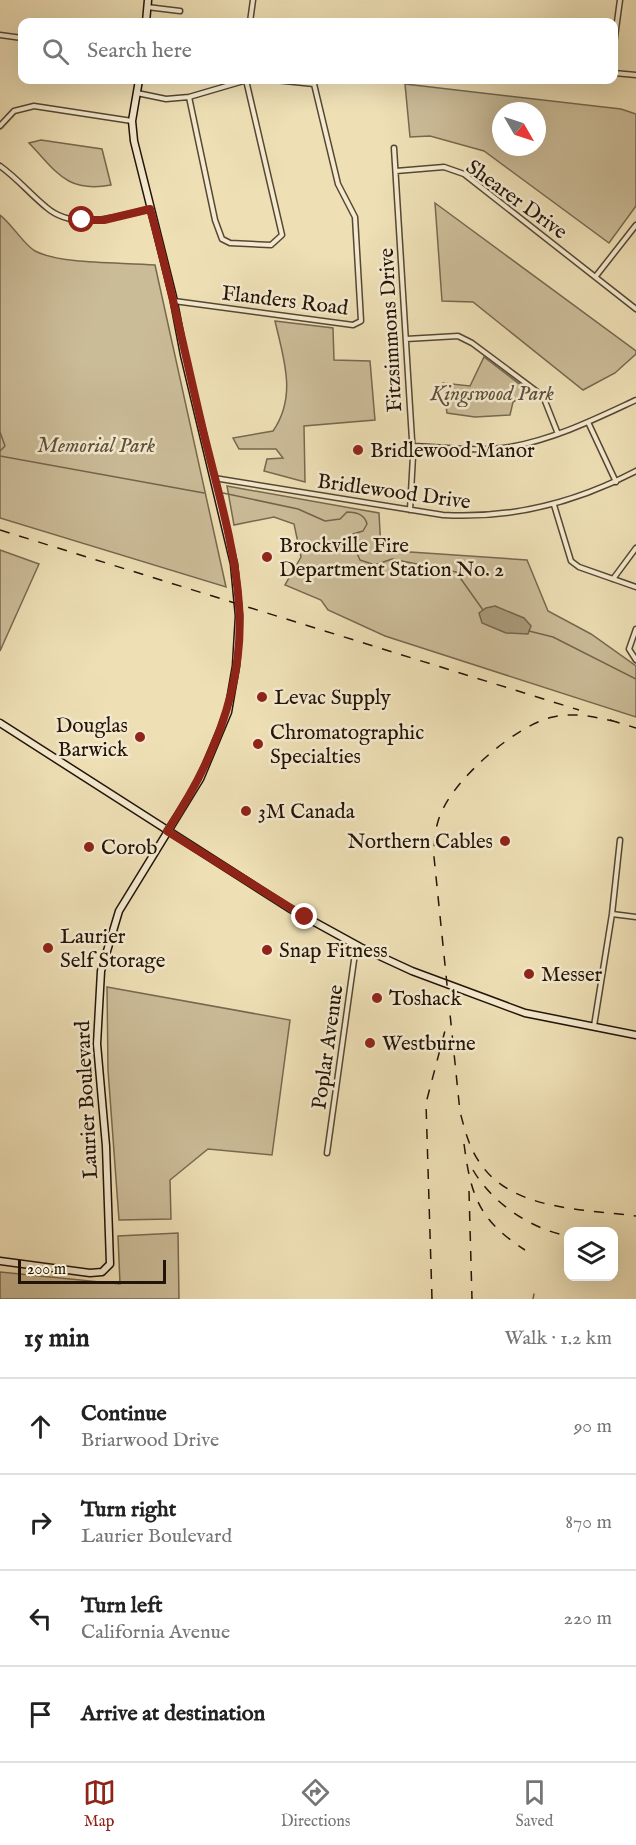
<!DOCTYPE html>
<meta charset="utf-8">
<style>
body{margin:0;font-family:"IM FELL English",serif;background:#f2f2f2;color:#222}
.controls{position:absolute;right:18px;bottom:18px;display:grid;overflow:hidden;border-radius:12px;box-shadow:0 6px 24px #0002}
.controls button{width:54px;height:54px;display:grid;place-items:center;padding:0;border:0;border-bottom:2px solid #e0e0e0;background:#fff;color:#222;font:30px sans-serif}
.compass{position:absolute;left:492px;top:102px;width:54px;height:54px;border-radius:50%;background:#fff;box-shadow:0 6px 24px #0002;rotate:129deg}
.scale{position:absolute;left:18px;bottom:15px;width:148px;box-sizing:border-box;padding-left:6px;border:3px solid #221408;border-top:0;font-size:16px;line-height:21px;white-space:nowrap;color:#221408;-webkit-text-stroke:4px #f4eacf;paint-order:stroke}
.stop{position:absolute;width:18px;height:18px;margin:-14px;border:4px solid #8f2418;border-radius:50%;background:#fff}
.stop.end{background:#8f2418;border-color:#fff;box-shadow:0 2px 6px #0008}
.list{margin:0;padding:0;list-style:none}
h2{display:flex;justify-content:space-between;align-items:center;height:78px;margin:0;padding:0 24px;font-size:26px}
h2 small{font-size:20px;font-weight:400;color:#767676}
.list li{display:grid;grid-template-columns:39px 1fr auto;gap:18px;align-items:center;box-sizing:border-box;height:96px;padding:0 24px;border-top:2px solid #e0e0e0}
.list b{display:block;font-size:22px;white-space:nowrap}
.list p{margin:0;font-size:20px;white-space:nowrap;color:#767676}
.list em{font-size:20px;font-style:normal;color:#767676}
.icon{flex:none;width:33px;height:33px;fill:none;stroke:currentColor;stroke-width:2;stroke-linecap:round;stroke-linejoin:round}
.map{position:relative;flex:none;width:636px;height:1299px;overflow:hidden}
.search{position:absolute;background:#fff;box-shadow:0 6px 24px #0002;left:18px;right:18px;top:18px;height:66px;display:flex;align-items:center;gap:15px;box-sizing:border-box;padding:0 21px;border-radius:12px;color:#767676;font-size:22px}
.sheet{height:462px;background:#fff}
nav{display:flex;justify-content:space-around;align-items:center;box-sizing:border-box;height:84px;border-top:2px solid #e0e0e0;background:#fff;font-size:16px;color:#767676}
nav a{display:grid;justify-items:center;gap:3px}
nav .on{color:#8f2418}
.map>svg:first-child{display:block}
.green{fill:#cbbc98;stroke:#766850;stroke-width:1.5;fill-rule:evenodd}
.water{fill:#a99a7a;stroke:#73644c;stroke-width:1.5}
.lines{fill:none;stroke-linecap:round;stroke-linejoin:round}
.stream{stroke:#73644c;stroke-width:1.5}
.street-casing{stroke:#554733;stroke-width:7}
.secondary-casing{stroke:#221408;stroke-width:9}
.street{stroke:#f4eacf;stroke-width:4}
.secondary{stroke:#f4eacf;stroke-width:6}
.rail{stroke:#221408;stroke-width:1.5;stroke-dasharray:10 10;stroke-linecap:butt}
.route{stroke:#8f2418;stroke-width:8}
.poi-dot{fill:#8f2418;stroke:#f4eacf;stroke-width:2}
.labels{text-anchor:middle;stroke-width:5;stroke-linejoin:round;paint-order:stroke}
.street-label{font-size:21px;fill:#221408;stroke:#f4eacf}
.park-label{font-size:21px;font-style:italic;fill:#5d4f3a;stroke:#f4eacf}
.poi-label{font-size:21px;fill:#221408;stroke:#f4eacf;text-anchor:start}
</style>
<div class="map">
<svg width="636" height="1299" viewBox="0 0 636 1299">
<rect width="100%" height="100%" fill="#eedfb5"/>
<filter id="stains"><feTurbulence type="fractalNoise" baseFrequency=".00333" numOctaves="4"/><feColorMatrix values="0 0 0 0 .2 0 0 0 0 .09 0 0 0 0 .02 0 0 0 .5 -.17"/></filter>
<radialGradient id="worn" r=".72"><stop offset=".6" stop-color="#630" stop-opacity="0"/><stop offset="1" stop-color="#630" stop-opacity=".3"/></radialGradient>
<path class="green" d="M 405,84 L 621,109 L 636,114 L 636,206 L 609,243 L 484,151 L 430,136 L 410,137 ZM 501,111 L 537,111 L 537,147 L 501,147 Z
M 41,140 L 102,149 L 111,185 C 66,193 57,172 29,143 Z
M 435,203 L 636,351 L 636,354 L 615,373 L 583,390 L 473,302 L 442,301 Z
M 0,215 C 12,224 24,245 35,251 C 62,265 123,262 155,265 L 226,587 L 0,518 Z
M 275,321 L 333,328 L 334,360 L 370,361 L 375,420 L 304,426 L 305,482 L 264,471 L 267,459 L 283,458 L 276,449 L 239,449 L 233,438 L 273,431 C 297,396 284,360 275,321 Z
M 484,357 L 530,392 L 513,402 L 510,415 L 475,417 L 447,413 L 443,383 L 470,386 Z
M 227,486 L 379,513 L 381,550 L 527,560 L 548,611 L 591,634 L 636,666 L 636,717 L 385,636 L 328,610 L 321,600 L 285,585 L 301,557 L 294,524 L 274,517 L 234,525 Z
M 0,550 L 39,564 L 0,651 Z
M 107,987 L 290,1020 L 272,1155 L 208,1149 L 170,1180 L 171,1219 L 119,1220 L 108,1070 Z
M 178,1233 L 179,1299 L 0,1299 L 0,1272 L 120,1284 L 118,1236 Z"/>
<path class="water" d="M 495,606 L 524,618 L 531,626 L 528,634 L 506,633 L 482,623 L 479,613 L 486,608 Z"/>
<g class="lines">
<path class="stream" d="M 0,432 L 5,446 L 0,451
M 0,456 L 204,493
M 223,493 L 298,509 L 325,521 L 340,519 L 347,512 C 357,512 365,515 367,524 L 363,531 L 353,534 L 351,540 L 360,560 L 375,565 L 392,559 L 456,572 L 483,610
M 529,631 L 553,637 L 636,679
M 533,1299 L 534,1294"/>
<g class="street-casing">
<path id="street" d="M 147,7 L 180,11
M 250,22 L 253,0
M 0,35 L 22,38
M 614,44 L 620,0
M 614,73 L 636,75
M 137,93 L 166,99 L 189,97 L 247,80
M 189,97 L 215,220 L 222,239 L 230,243 L 271,245 L 282,235 L 246,80
M 0,126 L 14,111 L 34,106 L 132,121
M 394,148 L 413,456 L 410,510
M 0,166 C 17,178 30,194 46,207 C 74,232 118,216 150,209
M 396,171 L 444,167 L 464,174 L 636,309
M 596,276 L 636,225
M 174,301 L 353,325 L 361,321 L 355,217 L 338,184 L 314,84 L 275,80
M 406,339 L 458,336 L 472,343 L 543,396 L 558,434
M 588,422 L 616,482
M 412,446 C 444,447 478,452 510,447 C 555,439 595,419 636,400
M 214,478 L 443,515 C 512,519 575,503 636,471
M 554,505 L 571,561 L 579,567 L 636,587
M 613,579 L 636,548
M 636,629 L 629,649 L 636,660
M 612,914 L 636,917
M 594,1026 L 612,914 L 620,840
M 327,1153 L 356,946"/>
</g>
<g class="secondary-casing">
<path id="secondary" d="M 146,22 L 148,0
M 0,723 L 289,908 L 360,947 L 412,971 L 525,1013 L 636,1035
M 0,1261 L 90,1273 L 102,1272 L 110,1264 L 106,1146 L 97,1044 L 101,971 L 119,911 L 200,779 L 228,712 L 236,666 L 239,616 L 234,564 L 184,355 L 173,297 L 134,141 L 132,121 L 139,80"/>
</g>
<use href="#street" class="street"/>
<use href="#secondary" class="secondary"/>
<path class="rail" d="M 0,530 L 579,710
M 610,720 L 636,728
M 617,722 C 595,717 575,712 553,717 C 516,725 457,777 442,811 C 435,825 434,841 434,857 L 460,1112 C 465,1130 469,1148 480,1163 C 512,1211 585,1209 636,1216
M 464,1144 C 471,1197 479,1220 525,1250
M 473,1170 C 492,1203 531,1229 568,1236
M 469,1191 L 472,1299
M 432,1299 L 426,1103 L 447,1023"/>
</g>
<g class="lines">
<path class="route" d="M 82,220 L 104,220 L 150,209 C 170,281 185,354 202,426 C 216,485 235,545 239,605 C 245,687 212,764 167,831 L 305,917"/>
</g>
<g class="poi-dot">
<circle cx="358" cy="450" r="6"/>
<circle cx="267" cy="557" r="6"/>
<circle cx="262" cy="697" r="6"/>
<circle cx="140" cy="737" r="6"/>
<circle cx="258" cy="744" r="6"/>
<circle cx="246" cy="811" r="6"/>
<circle cx="505" cy="841" r="6"/>
<circle cx="89" cy="847" r="6"/>
<circle cx="48" cy="948" r="6"/>
<circle cx="267" cy="950" r="6"/>
<circle cx="529" cy="974" r="6"/>
<circle cx="377" cy="998" r="6"/>
<circle cx="370" cy="1043" r="6"/>
</g>
<g class="labels">
<g class="street-label">
<text transform="translate(517 199) rotate(36)" y="7">Shearer Drive</text>
<text transform="translate(285 300) rotate(7)" y="7">Flanders Road</text>
<text transform="translate(390 330) rotate(-93)" y="7">Fitzsimmons Drive</text>
<text transform="translate(394 491) rotate(8)" y="7">Bridlewood Drive</text>
<text transform="translate(327 1047) rotate(-82)" y="7">Poplar Avenue</text>
<text transform="translate(86 1100) rotate(-93)" y="7">Laurier Boulevard</text>
</g>
<g class="park-label">
<text x="492" y="400">Kingswood Park</text>
<text x="96" y="452">Memorial Park</text>
</g>
<g class="poi-label">
<text x="370" y="457">Bridlewood Manor</text>
<text x="279" y="552">Brockville Fire<tspan x="279" dy="24">Department Station No. 2</tspan></text>
<text x="274" y="704">Levac Supply</text>
<text x="128" y="732" text-anchor="end">Douglas<tspan x="128" dy="24">Barwick</tspan></text>
<text x="270" y="739">Chromatographic<tspan x="270" dy="24">Specialties</tspan></text>
<text x="258" y="818">3M Canada</text>
<text x="493" y="848" text-anchor="end">Northern Cables</text>
<text x="101" y="854">Corob</text>
<text x="60" y="943">Laurier<tspan x="60" dy="24">Self Storage</tspan></text>
<text x="279" y="957">Snap Fitness</text>
<text x="541" y="981">Messer</text>
<text x="389" y="1005">Toshack</text>
<text x="382" y="1050">Westburne</text>
</g>
</g>
<rect width="100%" height="100%" filter="url(#stains)"/>
<rect width="100%" height="100%" fill="url(#worn)"/>
</svg>
<div class="controls">
<button><svg class="icon" aria-label="layers" viewBox="0 0 24 24"><path d="M12 4l9 5-9 5-9-5zM3 14l9 5 9-5"/></svg></button>
</div>
<svg class="compass" viewBox="-18 -18 36 36"><path d="M0-13l5 13h-10z" fill="#e53935"/><path d="M0 13l5-13h-10z" fill="#767676"/></svg>
<div class="scale">200 m</div>
<div class="stop" style="left:82px;top:220px"></div>
<div class="stop end" style="left:305px;top:917px"></div>
<div class="search"><svg class="icon" aria-label="search" viewBox="0 0 24 24"><circle cx="10" cy="10" r="6"/><path d="M15 15l6 6"/></svg>Search here</div>
</div>
<section class="sheet">
<h2>15 min<small>Walk · 1.2 km</small></h2>
<ul class="list">
<li><svg class="icon" aria-label="ahead" viewBox="0 0 24 24"><path d="M12 20V5M6 11l6-6 6 6"/></svg><div><b>Continue</b><p>Briarwood Drive</p></div><em>90 m</em></li>
<li><svg class="icon" aria-label="right" viewBox="0 0 24 24"><path d="M7 20v-9h11M14 6l5 5-5 5"/></svg><div><b>Turn right</b><p>Laurier Boulevard</p></div><em>870 m</em></li>
<li><svg class="icon" aria-label="left" viewBox="0 0 24 24"><path d="M17 20v-9H6M10 6l-5 5 5 5"/></svg><div><b>Turn left</b><p>California Avenue</p></div><em>220 m</em></li>
<li><svg class="icon" aria-label="arrive" viewBox="0 0 24 24"><path d="M6 21V4h12l-3 4 3 4H6"/></svg><div><b>Arrive at destination</b></div></li>
</ul>
</section>
<nav>
<a class="on"><svg class="icon" aria-label="map" viewBox="0 0 24 24"><path d="M3 6l6-2 6 2 6-2v14l-6 2-6-2-6 2zM9 4v14M15 6v14"/></svg>Map</a>
<a><svg class="icon" aria-label="directions" viewBox="0 0 24 24"><path d="M12 3l9 9-9 9-9-9zM9 14v-3h6M13 9l2 2-2 2"/></svg>Directions</a>
<a><svg class="icon" aria-label="saved" viewBox="0 0 24 24"><path d="M7 4h10v16l-5-4-5 4z"/></svg>Saved</a>
</nav>
